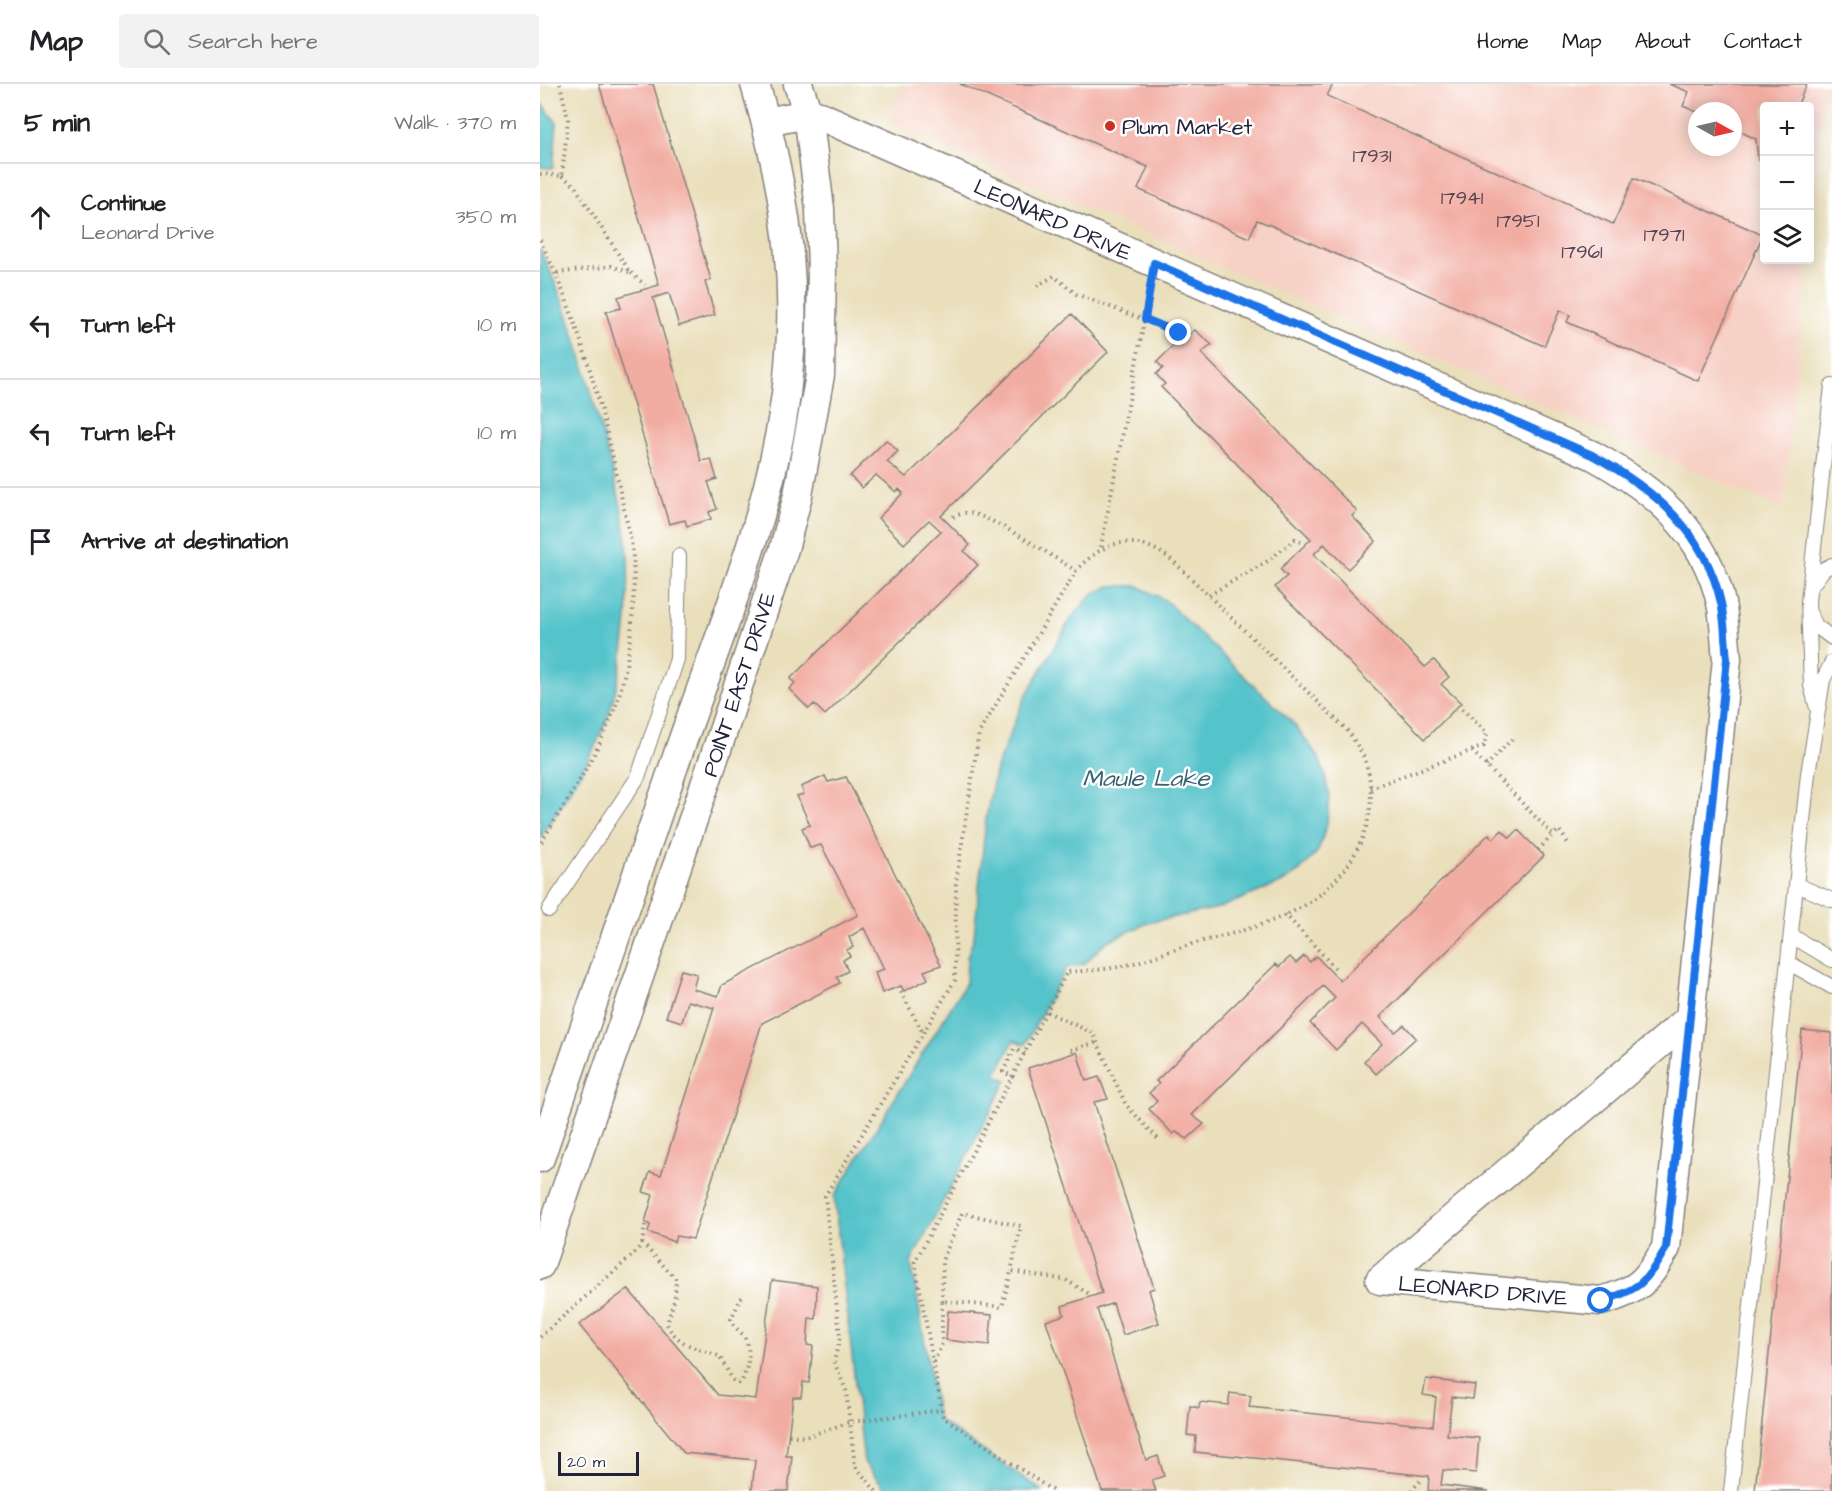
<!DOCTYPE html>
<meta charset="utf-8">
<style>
body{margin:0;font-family:"Architects Daughter",sans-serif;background:#f2f2f2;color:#202124}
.controls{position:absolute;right:18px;top:18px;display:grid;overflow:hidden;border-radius:6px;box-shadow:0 3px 15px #0003}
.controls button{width:54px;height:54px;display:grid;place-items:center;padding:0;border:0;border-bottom:2px solid #e0e0e0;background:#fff;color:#202124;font:30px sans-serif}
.compass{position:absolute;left:1148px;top:18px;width:54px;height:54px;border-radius:50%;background:#fff;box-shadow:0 3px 15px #0003;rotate:98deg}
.scale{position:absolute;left:18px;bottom:15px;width:81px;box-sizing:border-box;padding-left:6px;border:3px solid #22223b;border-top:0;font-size:16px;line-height:21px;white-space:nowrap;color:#22223b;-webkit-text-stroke:4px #fff;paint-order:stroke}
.stop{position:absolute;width:18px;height:18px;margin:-14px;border:4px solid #1a73e8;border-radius:50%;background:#fff}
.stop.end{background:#1a73e8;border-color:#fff;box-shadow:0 2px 6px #0008}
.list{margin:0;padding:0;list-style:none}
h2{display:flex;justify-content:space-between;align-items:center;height:78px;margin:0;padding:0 24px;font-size:26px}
h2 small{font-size:20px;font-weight:400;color:#757577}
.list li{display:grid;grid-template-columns:39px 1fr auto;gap:18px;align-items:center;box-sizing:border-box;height:108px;padding:0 24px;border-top:2px solid #e0e0e0}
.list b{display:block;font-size:22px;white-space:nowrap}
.list p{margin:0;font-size:20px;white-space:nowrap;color:#757577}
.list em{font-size:20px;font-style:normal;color:#757577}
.icon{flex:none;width:33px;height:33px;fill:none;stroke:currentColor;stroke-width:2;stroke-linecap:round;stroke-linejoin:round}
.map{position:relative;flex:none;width:1292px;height:1407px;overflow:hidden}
header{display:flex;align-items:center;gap:36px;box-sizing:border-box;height:84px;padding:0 30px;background:#fff;border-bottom:2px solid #e0e0e0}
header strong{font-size:28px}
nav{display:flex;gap:33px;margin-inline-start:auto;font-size:21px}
.search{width:420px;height:54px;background:#f2f2f2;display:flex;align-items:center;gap:15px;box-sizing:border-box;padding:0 21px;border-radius:6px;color:#757577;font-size:22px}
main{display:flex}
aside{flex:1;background:#fff}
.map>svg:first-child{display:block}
.built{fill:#f7d1c6;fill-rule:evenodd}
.water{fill:#55c3ca;stroke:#3c7282;stroke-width:1.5}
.building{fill:#f2ada3}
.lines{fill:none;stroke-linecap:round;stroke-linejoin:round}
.lane-casing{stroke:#86807b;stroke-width:16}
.street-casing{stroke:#86807b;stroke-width:31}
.path{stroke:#86807b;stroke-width:4;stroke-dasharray:1.5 4.5;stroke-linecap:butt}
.lane{stroke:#fff;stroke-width:14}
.street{stroke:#fff;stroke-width:28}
.route{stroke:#1a73e8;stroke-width:8}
.poi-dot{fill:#c8321e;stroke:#fff;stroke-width:2}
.labels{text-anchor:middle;stroke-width:5;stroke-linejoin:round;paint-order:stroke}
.number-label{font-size:20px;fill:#564555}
.poi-label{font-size:22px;fill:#22223b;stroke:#fff;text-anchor:start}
.street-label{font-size:22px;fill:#22223b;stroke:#fff}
.water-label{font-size:24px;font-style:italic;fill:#366274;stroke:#fff}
</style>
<header>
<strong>Map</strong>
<div class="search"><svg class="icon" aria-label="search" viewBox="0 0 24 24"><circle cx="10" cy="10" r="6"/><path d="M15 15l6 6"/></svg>Search here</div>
<nav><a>Home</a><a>Map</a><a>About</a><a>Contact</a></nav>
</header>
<main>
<aside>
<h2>5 min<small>Walk · 370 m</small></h2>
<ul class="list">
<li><svg class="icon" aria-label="ahead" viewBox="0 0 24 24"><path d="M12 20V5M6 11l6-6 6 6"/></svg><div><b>Continue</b><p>Leonard Drive</p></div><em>350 m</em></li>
<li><svg class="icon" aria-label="left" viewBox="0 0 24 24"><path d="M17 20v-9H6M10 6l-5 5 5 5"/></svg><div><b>Turn left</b></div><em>10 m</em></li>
<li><svg class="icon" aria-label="left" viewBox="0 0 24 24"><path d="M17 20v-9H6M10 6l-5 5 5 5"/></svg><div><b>Turn left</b></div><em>10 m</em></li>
<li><svg class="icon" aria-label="arrive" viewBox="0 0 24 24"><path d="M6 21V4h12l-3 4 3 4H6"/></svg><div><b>Arrive at destination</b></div></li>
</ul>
</aside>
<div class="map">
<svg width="1292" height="1407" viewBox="0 0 1292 1407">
<rect width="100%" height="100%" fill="#fff"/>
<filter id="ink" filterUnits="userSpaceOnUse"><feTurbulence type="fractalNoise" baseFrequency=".0167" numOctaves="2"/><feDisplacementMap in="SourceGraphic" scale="12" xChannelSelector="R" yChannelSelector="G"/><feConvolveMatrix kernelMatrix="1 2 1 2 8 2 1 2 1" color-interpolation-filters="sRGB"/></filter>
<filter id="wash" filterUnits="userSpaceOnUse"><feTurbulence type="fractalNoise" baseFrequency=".008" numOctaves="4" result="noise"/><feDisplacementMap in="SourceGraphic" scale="24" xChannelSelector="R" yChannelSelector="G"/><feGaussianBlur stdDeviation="1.35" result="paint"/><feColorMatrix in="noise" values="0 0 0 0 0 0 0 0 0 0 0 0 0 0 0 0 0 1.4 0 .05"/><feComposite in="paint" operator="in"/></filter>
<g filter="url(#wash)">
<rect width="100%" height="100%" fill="#eadfbb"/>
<path class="built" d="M 364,0 L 1285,0 L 1270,155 L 1270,22 L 1224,22 L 1224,176 L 1267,176 L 1243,425 L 347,38 ZM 1157,27 L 1193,27 L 1193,63 L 1157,63 Z"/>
<path class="water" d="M 0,18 L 17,39 L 13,84 L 0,83 Z
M 0,165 C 31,228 48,296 66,363 C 75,398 87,438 88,474 C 90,524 85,575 71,623 C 60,662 23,719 0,754 Z
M 570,502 L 598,502 L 625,516 L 754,640 L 778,672 L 785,691 L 789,712 L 787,740 L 778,767 L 760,787 L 741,799 L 679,824 L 610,838 L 566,858 L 544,880 L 526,884 L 485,961 L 474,956 L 456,991 L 467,996 L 371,1178 L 398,1336 L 503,1407 L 347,1407 L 324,1378 L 294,1113 L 426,899 L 427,874 L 434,853 L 446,734 L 456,684 L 485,613 L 531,535 L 550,512 Z"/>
<g id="blocks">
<path class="building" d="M 59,0 L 113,0 L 171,196 L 165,198 L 175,231 L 139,242 L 129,209 L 113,214 L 161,377 L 171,375 L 177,395 L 168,398 L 177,425 L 169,428 L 171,435 L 147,442 L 145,436 L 129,440 L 66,228 L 81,224 L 78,213 L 119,201 Z
M 420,0 L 793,0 L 787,12 L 1073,140 L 1094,94 L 1223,151 L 1158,297 L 1027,238 L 1030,231 L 1020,226 L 1004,262 L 730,141 L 717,136 L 709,154 L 598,105 L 608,83 Z
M 1129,0 L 1267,0 L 1257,22 L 1224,22 L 1224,75 L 1218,76 L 1216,55 L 1193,44 L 1193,27 L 1157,28 L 1143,22 L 1149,8 Z
M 532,230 L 568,268 L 401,432 L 430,461 L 424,467 L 438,481 L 285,631 L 274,620 L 269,625 L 249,605 L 255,599 L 250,595 L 401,447 L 389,436 L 364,460 L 338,434 L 363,409 L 359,405 L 356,408 L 336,391 L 322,404 L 310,392 L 346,356 L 358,367 L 347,378 L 366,393 Z
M 655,246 L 672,261 L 661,269 L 817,427 L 812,432 L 836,457 L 808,485 L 784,460 L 774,470 L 885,583 L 894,576 L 909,593 L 901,600 L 921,619 L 885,655 L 735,503 L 747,492 L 740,485 L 771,455 L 621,303 L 625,300 L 616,290 L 623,284 L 617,278 L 644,251 L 646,253 Z
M 285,692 L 288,698 L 306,693 L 401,881 L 384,887 L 388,895 L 364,907 L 361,902 L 342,909 L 335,888 L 344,885 L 324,844 L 309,853 L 313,863 L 306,866 L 310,872 L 303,876 L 308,887 L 297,893 L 300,899 L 222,939 L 153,1155 L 136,1152 L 134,1158 L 108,1148 L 110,1141 L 105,1138 L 113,1111 L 103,1108 L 110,1088 L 121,1091 L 174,924 L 148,917 L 142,938 L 126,933 L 141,886 L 157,890 L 153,905 L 178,912 L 182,901 L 318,831 L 281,761 L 270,764 L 262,744 L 270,741 L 257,712 L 264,710 L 261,703 Z
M 962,746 L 970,754 L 978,746 L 1004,772 L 840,933 L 855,948 L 864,941 L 876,954 L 836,990 L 824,977 L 842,960 L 822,940 L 796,966 L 770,939 L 795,914 L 783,902 L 652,1031 L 664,1040 L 647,1055 L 636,1048 L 633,1050 L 609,1025 L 617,1017 L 609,1009 L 619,1000 L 616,997 L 736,880 L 739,883 L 750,873 L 756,879 L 764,872 L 770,878 L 776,872 L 800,897 L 949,750 L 953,755 Z
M 1262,946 L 1292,949 L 1292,1407 L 1215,1407 Z
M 537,968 L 546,997 L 559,993 L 568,1015 L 554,1018 L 614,1204 L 609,1206 L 619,1239 L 583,1251 L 573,1219 L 557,1225 L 606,1376 L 618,1372 L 624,1392 L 612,1396 L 616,1407 L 562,1407 L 506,1237 L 524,1231 L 522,1222 L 562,1209 L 488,984 Z
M 232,1196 L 277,1202 L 276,1235 L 269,1234 L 267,1261 L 273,1262 L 269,1299 L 263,1298 L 261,1313 L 253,1313 L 246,1372 L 252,1372 L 248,1407 L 212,1407 L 215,1376 L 144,1369 L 39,1241 L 88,1205 L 178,1311 L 216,1315 Z
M 408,1227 L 452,1231 L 449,1261 L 406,1256 Z
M 886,1295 L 935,1301 L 933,1315 L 912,1313 L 907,1351 L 939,1354 L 936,1389 L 903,1386 L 901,1401 L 949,1407 L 888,1407 L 889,1392 L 655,1368 L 656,1352 L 647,1351 L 650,1322 L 659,1324 L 660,1318 L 688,1321 L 690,1309 L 711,1312 L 709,1323 L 893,1342 L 896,1313 L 883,1311 Z"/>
</g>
</g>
<g filter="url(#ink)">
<use href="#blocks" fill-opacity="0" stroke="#86807b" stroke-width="1.5"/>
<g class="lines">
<g class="lane-casing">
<path id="lane" d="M 1271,502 L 1284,485 L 1292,481
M 1270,530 L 1276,542 L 1292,554
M 1277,624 L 1271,602 L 1268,517 L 1292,302
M 1257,801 L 1292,816
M 9,826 L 98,693 L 137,575 L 139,472
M 1252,852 L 1292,876
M 1249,879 L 1292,903
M 1191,1407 L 1268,690 L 1283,596 L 1292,578"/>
</g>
<g class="street-casing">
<path id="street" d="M 226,38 L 268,30 L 280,32 L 1052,371 C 1114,405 1165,447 1181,519 C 1185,537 1185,557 1187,575 L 1150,934
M 1150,934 L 1126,1164 C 1106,1198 1100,1206 1061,1217 L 840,1196 Z
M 0,1074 C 47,940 92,805 138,670 C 178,553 230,434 246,310 C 260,201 246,105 215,0
M 0,1181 L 168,692 L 244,465 L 258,411 L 280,291 L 282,187 L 280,125 L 268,30 L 258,0"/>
</g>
<path class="path" d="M 0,90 L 22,92 L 28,35 L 20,0
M 22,92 L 34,101 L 90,188 L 105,201
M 0,156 C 38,233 61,318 79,401 C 83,425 91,449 93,473 C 96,518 90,587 73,629 C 55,675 26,718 0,760
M 17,189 L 71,182 L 89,188
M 497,202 L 514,192 L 536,210 L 639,249
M 413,433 C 417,431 422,429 426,429 C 445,427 517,475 536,487
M 561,463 L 610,207
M 669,511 L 728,477 L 755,455 L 762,459
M 932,667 L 1013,751 L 1019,746 L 1028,759
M 946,682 L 974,653
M 830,704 L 944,662 L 947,649 L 921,624
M 998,766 L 1013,751
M 745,830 L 795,884
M 361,908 L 383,949
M 507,928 L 553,949 L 586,1021 L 618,1055
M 531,966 L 558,958
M 474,993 L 463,988 L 474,965 L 485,970
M 102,1159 L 136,1195 L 135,1213 L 127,1240 C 137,1261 159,1265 179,1272 L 193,1296 L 198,1299 L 202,1297 C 208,1283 213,1263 202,1250 C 198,1245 193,1243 191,1235 L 203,1210
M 402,1217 L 403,1175 L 422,1129 L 481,1142 L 471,1187
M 0,1253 L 96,1168 L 102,1159 L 105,1141
M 394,1278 L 402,1260 L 402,1217 L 462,1223 L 471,1187 L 526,1196 L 549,1210
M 249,1351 L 265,1353 L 310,1338 L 401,1326
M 336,1407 L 315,1382 L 306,1306 L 294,1278 L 300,1253 L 285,1112 L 415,896 L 416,798 L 439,649 L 536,487 C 565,454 596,449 632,476 L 809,648 C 814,657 821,666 825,676 C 844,733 814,791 765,821 C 731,841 690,850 652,860 C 628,867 603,878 578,883 C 561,886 544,887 527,888 L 375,1178 L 403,1333 L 513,1407
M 871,1407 L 882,1395"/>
<use href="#lane" class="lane"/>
<use href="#street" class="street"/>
</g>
</g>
<g class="lines" filter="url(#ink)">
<path class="route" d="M 639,249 L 605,235 L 614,179 L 1052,371 C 1114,405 1165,447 1181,519 C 1185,537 1185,557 1187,575 L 1126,1164 C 1106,1198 1100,1206 1061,1217"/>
</g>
<circle class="poi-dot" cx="570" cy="42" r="6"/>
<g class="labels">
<g class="number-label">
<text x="832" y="78">17931</text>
<text x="922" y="120">17941</text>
<text x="978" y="143">17951</text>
<text x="1124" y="157">17971</text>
<text x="1042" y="174">17961</text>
</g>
<g class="poi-label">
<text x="582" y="50">Plum Market</text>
</g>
<g class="street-label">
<text transform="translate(513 135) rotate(24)" y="8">LEONARD DRIVE</text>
<text transform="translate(198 600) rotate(-72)" y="8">POINT EAST DRIVE</text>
<text transform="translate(943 1206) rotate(5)" y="8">LEONARD DRIVE</text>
</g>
<g class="water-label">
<text x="606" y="702">Maule Lake</text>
</g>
</g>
</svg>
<div class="controls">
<button>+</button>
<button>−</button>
<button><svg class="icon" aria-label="layers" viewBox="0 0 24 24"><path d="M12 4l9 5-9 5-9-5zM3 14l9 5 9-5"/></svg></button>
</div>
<svg class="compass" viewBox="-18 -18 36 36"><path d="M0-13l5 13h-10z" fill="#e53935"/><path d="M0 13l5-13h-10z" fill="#757577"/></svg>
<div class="scale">20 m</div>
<div class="stop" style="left:1061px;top:1217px"></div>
<div class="stop end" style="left:639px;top:249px"></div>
</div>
</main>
